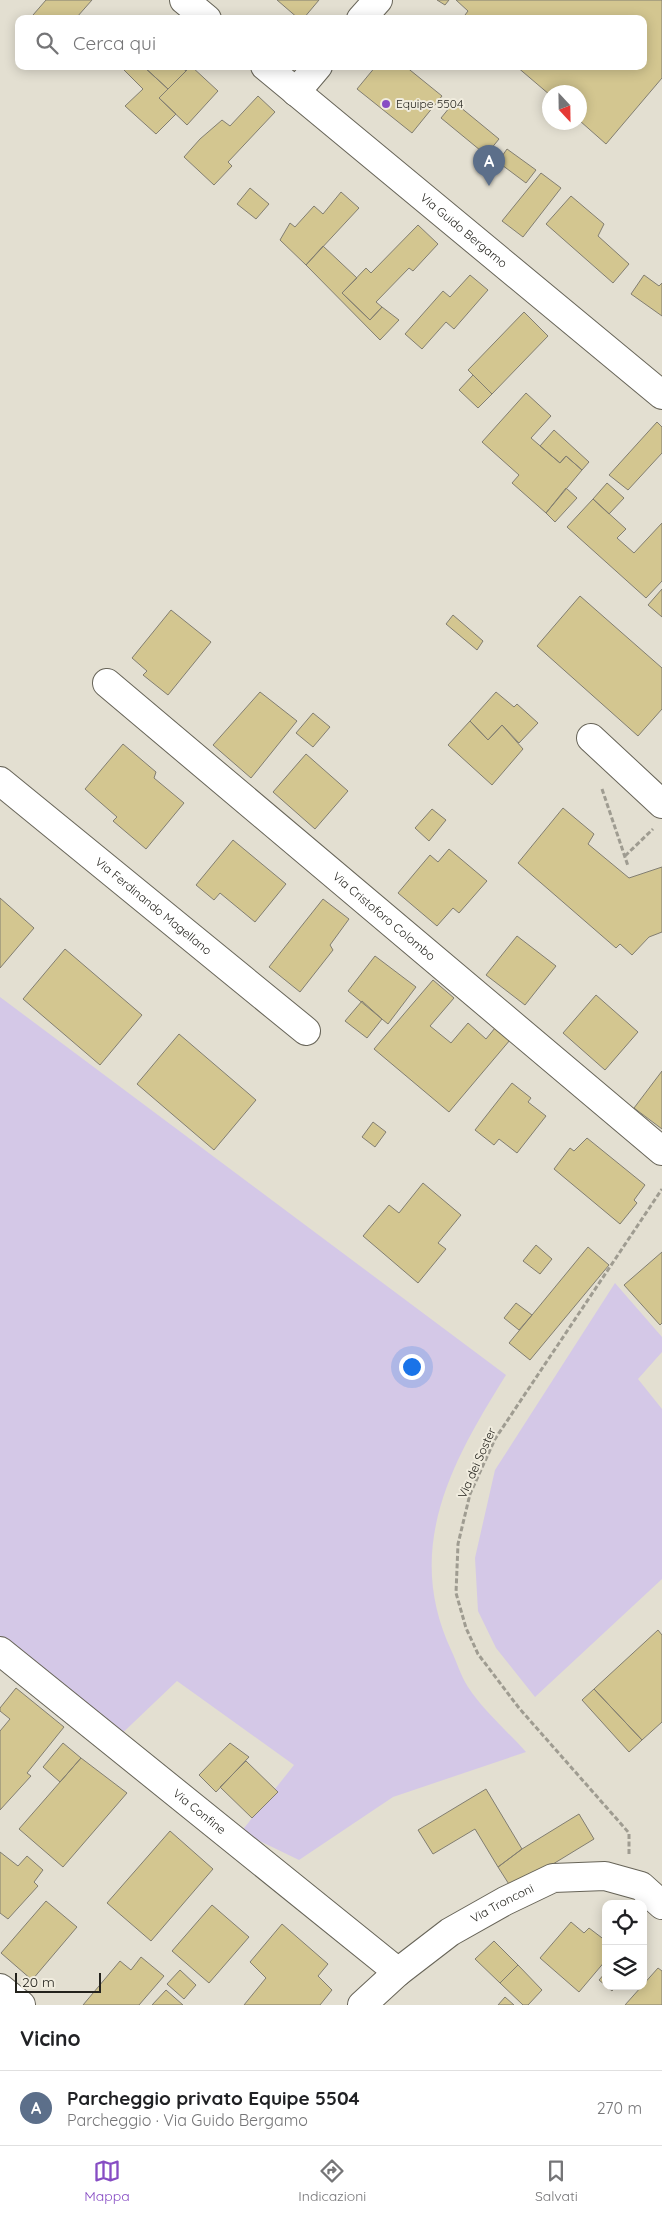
<!DOCTYPE html>
<html lang="it">
<meta charset="utf-8">
<style>
body{margin:0;font-family:Quicksand,sans-serif;background:#f6f6f6;color:#202124}
.controls{position:absolute;right:15px;bottom:15px;display:grid;overflow:hidden;border-radius:10px;box-shadow:0 2px 12px #0003}
.controls button{width:45px;height:45px;display:grid;place-items:center;padding:0;border:0;border-bottom:1px solid #e0e0e0;background:#fff;color:#202124;font:25px sans-serif}
.compass{position:absolute;left:542px;top:85px;width:45px;height:45px;border-radius:50%;background:#fff;box-shadow:0 2px 12px #0003;rotate:158deg}
.scale{position:absolute;left:15px;bottom:12px;width:86px;box-sizing:border-box;padding-left:5px;border:2px solid #23221c;border-top:0;font-size:14px;line-height:18px;white-space:nowrap;color:#23221c;-webkit-text-stroke:4px #f0ecde;paint-order:stroke}
.you{position:absolute;left:411px;top:1366px;width:18px;height:18px;margin:-12px;border:4px solid #fff;border-radius:50%;background:#1a73e8;box-shadow:0 0 0 8px #1a73e833}
.badge{display:grid;place-items:center;width:32px;height:32px;border-radius:50%;background:#874dc4;color:#fff;font-size:16px;font-weight:700}
.pin{position:absolute;translate:-50% -41px;filter:drop-shadow(0 1px 2px #0008)}
.pin::after{content:'';position:absolute;top:26px;width:18px;height:15px;background:inherit;clip-path:polygon(0 0,100% 0,50% 100%)}
.list{margin:0;padding:0;list-style:none}
h2{display:flex;justify-content:space-between;align-items:center;height:65px;margin:0;padding:0 20px;font-size:21px}
h2 small{font-size:16px;font-weight:400;color:#757577}
.list li{display:grid;grid-template-columns:32px 1fr auto;gap:15px;align-items:center;box-sizing:border-box;height:75px;padding:0 20px;border-top:1px solid #e0e0e0}
.list b{display:block;font-size:19px;white-space:nowrap}
.list p{margin:0;font-size:16px;white-space:nowrap;color:#757577}
.list em{font-size:16px;font-style:normal;color:#757577}
.icon{flex:none;width:28px;height:28px;fill:none;stroke:currentColor;stroke-width:2;stroke-linecap:round;stroke-linejoin:round}
.map{position:relative;flex:none;width:662px;height:2005px;overflow:hidden}
.search{position:absolute;background:#fff;box-shadow:0 2px 12px #0003;left:15px;right:15px;top:15px;height:55px;display:flex;align-items:center;gap:12px;box-sizing:border-box;padding:0 18px;border-radius:10px;color:#757577;font-size:19px}
.sheet{height:140px;background:#fff}
nav{display:flex;justify-content:space-around;align-items:center;box-sizing:border-box;height:70px;border-top:1px solid #e0e0e0;background:#fff;font-size:14px;color:#757577}
nav a{display:grid;justify-items:center;gap:2px}
nav .on{color:#874dc4}
.map>svg:first-child{display:block}
.green{fill:#d4c8e7}
.building{fill:#d3c690;stroke:#827e71}
.lines{fill:none;stroke-linecap:round;stroke-linejoin:round}
.minor-casing{stroke:#676458;stroke-width:30}
.major-casing{stroke:#676458;stroke-width:30}
.path{stroke:#9f9c91;stroke-width:3;stroke-dasharray:5 2.5;stroke-linecap:butt}
.minor{stroke:#fff;stroke-width:28}
.major{stroke:#fff;stroke-width:28}
.poi-dot{fill:#874dc4;stroke:#f0ecde;stroke-width:2}
.labels{text-anchor:middle;stroke-width:4;stroke-linejoin:round;paint-order:stroke}
.poi-label{font-size:12px;fill:#23221c;stroke:#f0ecde;text-anchor:start}
.street-label{font-size:12px;fill:#23221c;stroke:#f0ecde}
</style>
<div class="map">
<svg width="662" height="2005" viewBox="0 0 662 2005">
<rect width="100%" height="100%" fill="#e3dfd1"/>
<path class="green" d="M 0,997 L 506,1375 C 451,1463 403,1549 452,1652 C 457,1663 461,1676 468,1687 C 482,1709 508,1732 526,1752 L 393,1797 L 299,1860 L 241,1832 L 294,1765 L 177,1681 L 112,1743 L 0,1649 Z
M 615,1283 L 662,1337 L 662,1352 L 638,1379 L 662,1409 L 662,1579 L 535,1697 L 496,1648 L 478,1611 L 475,1558 L 495,1470 Z"/>
<path class="building" d="M 46,0 L 92,0 L 77,17 L 80,19 L 39,19 L 33,15 Z
M 277,0 L 319,0 L 303,19 L 299,19 Z
M 437,0 L 449,0 L 445,5 Z
M 456,0 L 662,0 L 662,78 L 606,144 L 580,121 L 580,92 L 550,92 L 550,95 L 516,66 L 643,66 L 643,19 L 462,19 L 468,11 Z
M 120,66 L 143,66 L 168,89 L 159,98 L 176,114 L 156,134 L 125,106 L 143,89 Z
M 143,66 L 180,66 L 186,71 L 168,89 Z
M 191,66 L 218,91 L 187,125 L 159,98 Z
M 376,66 L 405,66 L 442,96 L 412,133 L 357,89 Z
M 258,96 L 275,112 L 228,162 L 232,166 L 214,185 L 184,157 L 200,139 L 222,120 L 230,126 Z
M 454,102 L 499,139 L 486,155 L 441,118 Z
M 507,149 L 536,170 L 526,183 L 498,162 Z
M 541,173 L 561,188 L 523,237 L 502,221 Z
M 250,188 L 269,204 L 256,219 L 237,204 Z
M 341,192 L 359,208 L 306,265 L 280,240 L 290,223 L 295,227 L 314,206 L 323,214 Z
M 571,196 L 604,224 L 598,236 L 629,264 L 613,283 L 546,224 Z
M 418,225 L 438,244 L 413,271 L 409,268 L 376,302 L 382,307 L 370,320 L 342,293 L 366,268 L 371,273 Z
M 323,246 L 357,278 L 342,293 L 370,320 L 382,307 L 399,320 L 380,340 L 306,265 Z
M 470,275 L 488,290 L 454,329 L 446,322 L 422,349 L 405,334 L 443,291 L 450,297 Z
M 644,275 L 659,286 L 662,283 L 662,316 L 631,294 Z
M 524,312 L 548,336 L 492,394 L 468,370 Z
M 473,375 L 492,394 L 478,408 L 459,390 Z
M 526,393 L 551,416 L 531,438 L 560,463 L 566,456 L 582,470 L 546,513 L 512,483 L 519,475 L 482,442 Z
M 657,422 L 662,427 L 662,453 L 628,490 L 609,475 Z
M 554,430 L 589,462 L 582,470 L 566,456 L 560,463 L 540,446 Z
M 607,483 L 624,498 L 609,514 L 593,499 Z
M 566,488 L 577,498 L 555,522 L 546,513 Z
M 593,499 L 626,529 L 617,538 L 634,553 L 662,523 L 662,581 L 646,598 L 567,527 Z
M 662,589 L 662,617 L 648,605 Z
M 580,596 L 662,668 L 662,709 L 638,736 L 537,646 Z
M 171,610 L 211,642 L 168,695 L 143,675 L 147,671 L 132,658 Z
M 453,615 L 483,641 L 477,650 L 446,624 Z
M 260,692 L 297,721 L 251,778 L 213,745 Z
M 496,692 L 514,707 L 517,704 L 538,723 L 519,743 L 502,725 L 488,740 L 470,721 Z
M 313,713 L 330,727 L 313,747 L 296,733 Z
M 470,721 L 488,740 L 502,725 L 523,749 L 492,785 L 448,745 Z
M 123,744 L 156,772 L 154,778 L 184,803 L 146,849 L 113,821 L 117,817 L 85,789 Z
M 306,754 L 348,791 L 315,829 L 273,792 Z
M 563,808 L 594,834 L 588,844 L 629,878 L 662,867 L 662,932 L 649,937 L 632,955 L 620,944 L 616,948 L 518,863 Z
M 432,809 L 446,820 L 429,841 L 415,828 Z
M 233,840 L 286,884 L 255,922 L 220,893 L 214,900 L 196,885 Z
M 449,849 L 487,881 L 459,913 L 453,908 L 437,926 L 398,893 L 430,855 L 438,862 Z
M 0,898 L 34,928 L 0,968 Z
M 323,899 L 349,919 L 330,945 L 333,950 L 300,992 L 269,967 Z
M 517,936 L 556,966 L 525,1005 L 486,975 Z
M 65,949 L 142,1015 L 100,1065 L 23,999 Z
M 375,956 L 416,987 L 388,1024 L 348,991 Z
M 433,980 L 454,998 L 430,1026 L 451,1043 L 468,1023 L 486,1039 L 495,1028 L 510,1040 L 449,1112 L 374,1049 Z
M 596,995 L 638,1032 L 605,1070 L 563,1033 Z
M 362,1001 L 382,1019 L 367,1038 L 345,1021 Z
M 179,1034 L 256,1100 L 214,1150 L 137,1084 Z
M 662,1071 L 662,1129 L 634,1108 Z
M 512,1083 L 531,1098 L 528,1102 L 546,1116 L 517,1153 L 499,1139 L 494,1145 L 475,1130 Z
M 373,1122 L 386,1132 L 375,1147 L 362,1137 Z
M 587,1138 L 645,1185 L 634,1200 L 637,1203 L 620,1224 L 554,1169 L 570,1148 L 574,1151 Z
M 423,1183 L 461,1215 L 438,1243 L 446,1249 L 418,1283 L 363,1236 L 389,1205 L 399,1213 Z
M 536,1245 L 552,1259 L 540,1274 L 523,1261 Z
M 588,1247 L 609,1265 L 530,1360 L 509,1343 Z
M 662,1252 L 662,1323 L 660,1325 L 624,1285 Z
M 516,1303 L 532,1315 L 519,1330 L 504,1318 Z
M 658,1630 L 662,1635 L 662,1722 L 642,1740 L 594,1689 Z
M 16,1688 L 64,1727 L 27,1773 L 31,1776 L 0,1810 L 0,1731 L 10,1719 L 0,1711 L 0,1708 Z
M 594,1689 L 642,1740 L 629,1752 L 582,1700 Z
M 63,1743 L 81,1758 L 60,1782 L 43,1767 Z
M 230,1743 L 249,1757 L 216,1792 L 199,1775 Z
M 81,1758 L 127,1793 L 63,1867 L 19,1829 Z
M 246,1761 L 278,1792 L 252,1818 L 220,1787 Z
M 486,1789 L 522,1849 L 498,1867 L 475,1829 L 433,1854 L 418,1830 Z
M 579,1814 L 594,1839 L 512,1889 L 498,1867 L 522,1849 Z
M 170,1831 L 213,1869 L 151,1941 L 107,1903 Z
M 0,1852 L 18,1866 L 27,1856 L 43,1870 L 34,1882 L 38,1886 L 8,1919 L 0,1913 Z
M 46,1901 L 77,1927 L 32,1980 L 1,1953 Z
M 212,1905 L 249,1937 L 209,1983 L 172,1951 Z
M 571,1922 L 584,1933 L 589,1928 L 606,1941 L 606,1960 L 579,1992 L 540,1958 Z
M 282,1924 L 328,1964 L 318,1976 L 332,1990 L 320,2005 L 244,2005 L 266,1978 L 250,1962 Z
M 494,1941 L 518,1965 L 500,1983 L 475,1959 Z
M 141,1957 L 164,1976 L 139,2005 L 83,2005 L 120,1961 L 131,1970 Z
M 518,1965 L 542,1990 L 528,2005 L 523,2005 L 500,1983 Z
M 658,1968 L 662,1971 L 662,2005 L 625,2005 Z
M 180,1970 L 196,1985 L 184,1999 L 167,1984 Z
M 606,1972 L 606,1986 L 616,1986 L 612,1991 L 599,1980 Z
M 166,1990 L 183,2005 L 152,2005 Z
M 505,1997 L 514,2005 L 498,2005 Z"/>
<g class="lines">
<g class="minor-casing">
<g id="minor">
<path d="M 361,19 L 378,0"/>
<path d="M 296,92 L 318,66"/>
<path id="s1" d="M 107,683 L 662,1151"/>
<path d="M 591,738 L 662,804"/>
<path id="s2" d="M 0,781 L 306,1031"/>
<path id="s3" d="M 0,1651 L 398,1972"/>
<path d="M 0,1988 L 21,2005"/>
<path id="s4" d="M 362,2005 L 398,1972 L 450,1932 L 505,1901 L 553,1878 L 605,1876 L 641,1886 L 662,1905"/>
</g>
</g>
<g class="major-casing">
<g id="major">
<path d="M 184,0 L 207,19"/>
<path id="s5" d="M 265,66 L 662,395"/>
</g>
</g>
<path class="path" d="M 602,789 L 628,866
M 625,856 L 653,829
M 629,1854 L 629,1833 L 519,1708 L 478,1654 L 466,1628 L 456,1593 L 458,1544 L 470,1494 L 495,1439 L 662,1189"/>
<use href="#minor" class="minor"/>
<use href="#major" class="major"/>
</g>
<circle class="poi-dot" cx="386" cy="104" r="5"/>
<g class="labels">
<g class="poi-label">
<text x="396" y="108">Equipe 5504</text>
</g>
<g class="street-label">
<text dy="4" stroke="none"><textPath href="#s5" startOffset="258">Via Guido Bergamo</textPath></text>
<text dy="4" stroke="none"><textPath href="#s2" startOffset="198">Via Ferdinando Magellano</textPath></text>
<text dy="4" stroke="none"><textPath href="#s1" startOffset="362">Via Cristoforo Colombo</textPath></text>
<text transform="translate(477 1463) rotate(-66)" y="4">Via dei Soster</text>
<text dy="4" stroke="none"><textPath href="#s3" startOffset="256">Via Confine</textPath></text>
<text dy="4" stroke="none"><textPath href="#s4" startOffset="174">Via Tronconi</textPath></text>
</g>
</g>
</svg>
<div class="controls">
<button><svg class="icon" aria-label="locate" viewBox="0 0 24 24"><circle cx="12" cy="12" r="6"/><path d="M12 2v4M12 18v4M2 12h4M18 12h4"/></svg></button>
<button><svg class="icon" aria-label="layers" viewBox="0 0 24 24"><path d="M12 4l9 5-9 5-9-5zM3 14l9 5 9-5"/></svg></button>
</div>
<svg class="compass" viewBox="-18 -18 36 36"><path d="M0-13l5 13h-10z" fill="#e53935"/><path d="M0 13l5-13h-10z" fill="#757577"/></svg>
<div class="scale">20 m</div>
<div class="you"></div>
<div class="pin badge" style="left:489px;top:186px;background:#5c6f8a">A</div>
<div class="search"><svg class="icon" aria-label="search" viewBox="0 0 24 24"><circle cx="10" cy="10" r="6"/><path d="M15 15l6 6"/></svg>Cerca qui</div>
</div>
<section class="sheet">
<h2>Vicino<small></small></h2>
<ul class="list">
<li><span class="badge" style="background:#5c6f8a">A</span><div><b>Parcheggio privato Equipe 5504</b><p>Parcheggio · Via Guido Bergamo</p></div><em>270 m</em></li>
</ul>
</section>
<nav>
<a class="on"><svg class="icon" aria-label="map" viewBox="0 0 24 24"><path d="M3 6l6-2 6 2 6-2v14l-6 2-6-2-6 2zM9 4v14M15 6v14"/></svg>Mappa</a>
<a><svg class="icon" aria-label="directions" viewBox="0 0 24 24"><path d="M12 3l9 9-9 9-9-9zM9 14v-3h6M13 9l2 2-2 2"/></svg>Indicazioni</a>
<a><svg class="icon" aria-label="saved" viewBox="0 0 24 24"><path d="M7 4h10v16l-5-4-5 4z"/></svg>Salvati</a>
</nav>
